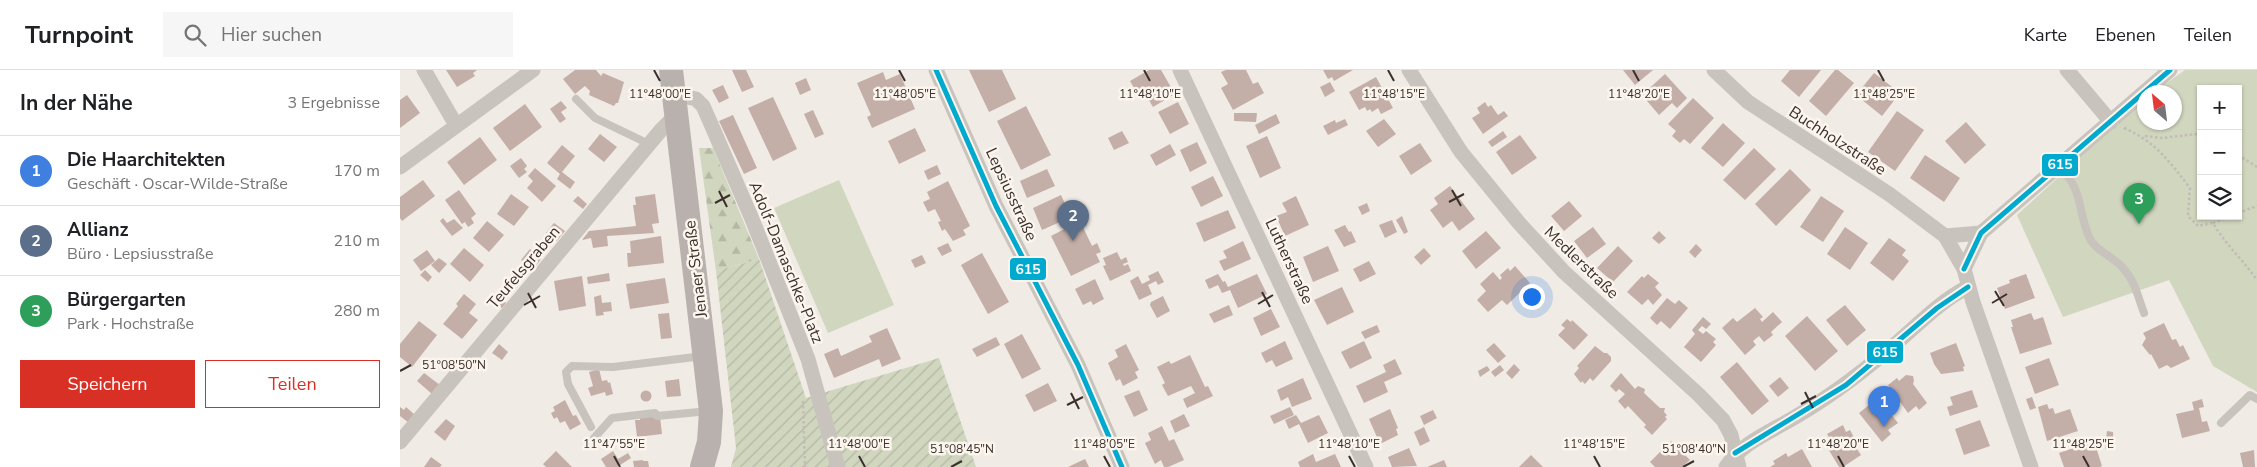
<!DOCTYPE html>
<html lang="de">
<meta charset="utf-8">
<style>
body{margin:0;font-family:"Nunito Sans",sans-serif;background:#f6f6f6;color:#202124}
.controls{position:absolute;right:15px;top:15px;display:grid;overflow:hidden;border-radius:0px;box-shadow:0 1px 4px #0004}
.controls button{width:45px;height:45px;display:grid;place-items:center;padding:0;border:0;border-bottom:1px solid #e0e0e0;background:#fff;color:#202124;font:25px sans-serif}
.compass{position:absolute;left:1737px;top:15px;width:45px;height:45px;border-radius:50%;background:#fff;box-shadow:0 1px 4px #0004;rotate:332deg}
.you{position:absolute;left:1131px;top:226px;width:18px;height:18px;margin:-12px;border:4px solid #fff;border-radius:50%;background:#1a73e8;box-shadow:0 0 0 8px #1a73e833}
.badge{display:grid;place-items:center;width:32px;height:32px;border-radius:50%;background:#d93025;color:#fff;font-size:16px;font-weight:700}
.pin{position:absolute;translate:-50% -41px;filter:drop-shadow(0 1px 2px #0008)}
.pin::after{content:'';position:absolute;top:26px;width:18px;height:15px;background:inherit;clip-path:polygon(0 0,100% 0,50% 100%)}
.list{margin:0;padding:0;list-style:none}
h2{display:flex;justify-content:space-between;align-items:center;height:65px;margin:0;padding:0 20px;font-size:21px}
h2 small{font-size:16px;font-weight:400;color:#757577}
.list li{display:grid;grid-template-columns:32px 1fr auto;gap:15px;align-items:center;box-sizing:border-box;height:70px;padding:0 20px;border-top:1px solid #e0e0e0}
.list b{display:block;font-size:19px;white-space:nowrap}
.list p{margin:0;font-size:16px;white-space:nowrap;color:#757577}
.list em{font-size:16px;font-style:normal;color:#757577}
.actions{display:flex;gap:10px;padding:15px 20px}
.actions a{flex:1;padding:11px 0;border:1px solid #d93025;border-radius:0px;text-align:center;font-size:18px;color:#d93025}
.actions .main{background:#d93025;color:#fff}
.icon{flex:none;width:28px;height:28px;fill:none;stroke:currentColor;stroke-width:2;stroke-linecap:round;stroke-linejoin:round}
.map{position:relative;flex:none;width:1857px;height:397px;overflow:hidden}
header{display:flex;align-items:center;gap:30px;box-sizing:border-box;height:70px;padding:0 25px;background:#fff;border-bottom:1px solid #e0e0e0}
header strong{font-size:24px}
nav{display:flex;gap:28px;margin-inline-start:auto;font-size:18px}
.search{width:350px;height:45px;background:#f6f6f6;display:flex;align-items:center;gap:12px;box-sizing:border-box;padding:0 18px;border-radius:0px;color:#757577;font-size:19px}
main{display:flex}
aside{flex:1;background:#fff}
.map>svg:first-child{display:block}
.forest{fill:url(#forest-firs)}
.park{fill:#d1d6bf;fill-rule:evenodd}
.garden{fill:url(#garden-furrows)}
.building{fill:#c3afa7}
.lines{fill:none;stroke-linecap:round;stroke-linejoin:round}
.path{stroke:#c2bbb6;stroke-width:2.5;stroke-dasharray:2.5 2.5;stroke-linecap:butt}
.lane{stroke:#c9c3be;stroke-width:8}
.street{stroke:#c9c3be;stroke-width:15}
.primary{stroke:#b8b1ad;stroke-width:24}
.bus-1-casing{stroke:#fbf5ee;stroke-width:9}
.bus-1{stroke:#00a9ce;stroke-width:5}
.ticks{fill:none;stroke:#3b302b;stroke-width:2}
.labels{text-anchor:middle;stroke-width:5;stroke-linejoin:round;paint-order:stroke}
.street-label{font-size:16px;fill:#3b302b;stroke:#fbf5ee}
.ticks-label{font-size:12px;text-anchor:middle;fill:#3b302b;stroke:#fbf5ee;stroke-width:5;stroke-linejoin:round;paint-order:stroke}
.line-badge{stroke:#fbf5ee;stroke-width:2}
.badge-label{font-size:14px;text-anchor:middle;font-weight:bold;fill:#fff}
</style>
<header>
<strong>Turnpoint</strong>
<div class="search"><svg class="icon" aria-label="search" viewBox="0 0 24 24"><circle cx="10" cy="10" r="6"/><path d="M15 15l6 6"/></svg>Hier suchen</div>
<nav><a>Karte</a><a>Ebenen</a><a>Teilen</a></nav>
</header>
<main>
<aside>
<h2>In der Nähe<small>3 Ergebnisse</small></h2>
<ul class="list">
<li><span class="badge" style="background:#3f7fe0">1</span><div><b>Die Haarchitekten</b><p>Geschäft · Oscar-Wilde-Straße</p></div><em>170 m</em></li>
<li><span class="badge" style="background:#5c6f8a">2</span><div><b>Allianz</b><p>Büro · Lepsiusstraße</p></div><em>210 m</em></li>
<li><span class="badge" style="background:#2e9e5b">3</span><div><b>Bürgergarten</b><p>Park · Hochstraße</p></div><em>280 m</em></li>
</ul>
<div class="actions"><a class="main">Speichern</a><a>Teilen</a></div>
</aside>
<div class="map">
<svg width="1857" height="397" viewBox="0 0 1857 397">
<defs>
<pattern id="forest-firs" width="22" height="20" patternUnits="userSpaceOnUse" patternTransform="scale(1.25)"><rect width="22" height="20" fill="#d1d6bf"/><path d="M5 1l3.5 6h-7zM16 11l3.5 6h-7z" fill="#b4b8a4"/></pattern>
<pattern id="garden-furrows" width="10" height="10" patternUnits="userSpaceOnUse" patternTransform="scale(1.25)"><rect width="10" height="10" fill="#d1d6bf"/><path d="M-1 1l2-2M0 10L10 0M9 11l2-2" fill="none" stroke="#b4b8a4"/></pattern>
</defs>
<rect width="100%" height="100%" fill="#f0ebe5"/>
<path class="forest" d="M 299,78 L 313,78 L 359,189 L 316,201 Z"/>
<path class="park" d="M 1785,0 L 1857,0 L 1857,322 L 1813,296 L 1769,210 L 1663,247 L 1617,145 L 1744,29 L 1744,52 L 1774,52 L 1774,22 L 1754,22 ZM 1801,19 L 1838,19 L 1838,146 L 1801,146 Z
M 439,110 L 494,235 L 428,263 L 374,138 Z"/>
<path class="garden" d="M 359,189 L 406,328 L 539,288 L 576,397 L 331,397 L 336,378 L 316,201 Z"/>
<path class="building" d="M 46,0 L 77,0 L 73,3 L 75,6 L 57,17 Z
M 175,0 L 196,0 L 201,6 L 203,3 L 224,12 L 218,33 L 216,33 L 214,36 L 189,25 L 190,21 L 185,16 L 175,24 L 163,9 Z
M 332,0 L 346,0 L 354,17 L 342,22 Z
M 569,0 L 602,0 L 616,29 L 589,42 Z
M 749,0 L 761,0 L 775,24 L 753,37 L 746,25 L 740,28 L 730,11 Z
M 826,0 L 846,0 L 853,14 L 858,12 L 864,23 L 833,40 L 821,18 L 828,14 L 821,2 Z
M 923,0 L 953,0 L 934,11 L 932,7 L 928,9 Z
M 1223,0 L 1253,0 L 1235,15 Z
M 1390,0 L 1421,0 L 1399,27 L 1381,11 Z
M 1435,0 L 1438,0 L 1454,13 L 1426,46 L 1409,31 Z
M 483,2 L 486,10 L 500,4 L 515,39 L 472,58 L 467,47 L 471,45 L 457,13 Z
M 1474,3 L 1500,23 L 1482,46 L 1456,25 Z
M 1265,4 L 1287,28 L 1277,38 L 1272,33 L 1259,45 L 1242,25 Z
M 976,7 L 993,38 L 981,44 L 978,38 L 972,42 L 970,39 L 967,41 L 965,37 L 959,40 L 949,22 Z
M 406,8 L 411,20 L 400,25 L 395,13 Z
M 930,12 L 935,21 L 925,27 L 920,17 Z
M 323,15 L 329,28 L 319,33 L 312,20 Z
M 7,25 L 20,43 L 0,58 L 0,30 Z
M 373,27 L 397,79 L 373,91 L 348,38 Z
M 1293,28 L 1314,48 L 1290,74 L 1284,69 L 1280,73 L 1272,66 L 1276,61 L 1268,54 Z
M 161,31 L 167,38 L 161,42 L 166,49 L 160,53 L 150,39 Z
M 778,32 L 789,54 L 770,64 L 758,42 Z
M 1085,32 L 1088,37 L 1091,35 L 1098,45 L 1104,41 L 1108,46 L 1083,64 L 1072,48 L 1080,43 L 1077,38 Z
M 125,34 L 142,57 L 110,81 L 93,58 Z
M 626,36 L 651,85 L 621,100 L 597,51 Z
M 413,40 L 424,64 L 415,68 L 404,44 Z
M 1497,41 L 1524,60 L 1495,101 L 1468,82 Z
M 834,43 L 857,43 L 856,52 L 834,51 Z
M 876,44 L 880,53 L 859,64 L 855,55 Z
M 333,45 L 357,98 L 344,104 L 319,51 Z
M 945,49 L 948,55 L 928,65 L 923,56 L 935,50 L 936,53 Z
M 984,49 L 996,64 L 978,77 L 966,61 Z
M 1566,52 L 1586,75 L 1565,94 L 1545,71 Z
M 1323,53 L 1345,73 L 1323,97 L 1301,78 Z
M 515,58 L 526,81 L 499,94 L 488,71 Z
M 722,61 L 729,73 L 714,80 L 708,68 Z
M 1103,61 L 1107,67 L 1092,77 L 1088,72 Z
M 200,64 L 217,77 L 204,92 L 188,79 Z
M 1120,65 L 1137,88 L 1112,105 L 1096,82 Z
M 867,66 L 881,98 L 860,108 L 846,76 Z
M 80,67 L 97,90 L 64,115 L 47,92 Z
M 797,72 L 807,93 L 790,102 L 780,80 Z
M 1020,73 L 1032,91 L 1011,105 L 999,86 Z
M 770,74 L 776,85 L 756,96 L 750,85 Z
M 162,75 L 175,86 L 162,102 L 175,112 L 170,119 L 157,109 L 160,104 L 147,93 Z
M 1354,78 L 1376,99 L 1345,130 L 1323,110 Z
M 1525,85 L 1560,108 L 1544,132 L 1510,108 Z
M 121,88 L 127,96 L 124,99 L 127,102 L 119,108 L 110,96 Z
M 537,95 L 541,104 L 528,110 L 524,101 Z
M 135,98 L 156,116 L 142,132 L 127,118 L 133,111 L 128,106 Z
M 647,99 L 655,116 L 627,128 L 620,111 Z
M 1390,99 L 1411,120 L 1376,156 L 1355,134 Z
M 813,106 L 823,126 L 801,137 L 791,117 Z
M 23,110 L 35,126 L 2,151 L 0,148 L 0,127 Z
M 548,111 L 570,156 L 563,160 L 566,165 L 553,171 L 545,159 L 542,161 L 538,152 L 541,151 L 535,139 L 528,142 L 523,132 L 530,129 L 527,122 Z
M 1050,116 L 1075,149 L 1059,161 L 1052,151 L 1043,158 L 1030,140 L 1038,134 L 1034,128 Z
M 59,120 L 76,144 L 71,148 L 74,153 L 68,157 L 65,152 L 62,154 L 45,130 Z
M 111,124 L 129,137 L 114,156 L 97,144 Z
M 255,124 L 259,153 L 252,154 L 254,163 L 207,166 L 208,176 L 193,178 L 191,168 L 182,170 L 189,161 L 236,156 L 233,135 L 236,135 L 235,127 Z
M 661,125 L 671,147 L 642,160 L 633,138 Z
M 178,126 L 187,134 L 183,139 L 173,131 Z
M 896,126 L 909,155 L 885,166 L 876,146 L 887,142 L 882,133 Z
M 1421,126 L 1444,141 L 1423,172 L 1400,157 Z
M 1169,131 L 1182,146 L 1164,161 L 1151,146 Z
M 967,133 L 970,141 L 962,145 L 958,137 Z
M 828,140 L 836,158 L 804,172 L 796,153 Z
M 1002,146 L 1008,162 L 1004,164 L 996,150 Z
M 43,148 L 47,153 L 54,149 L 63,158 L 52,166 L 40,151 Z
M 992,150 L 997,162 L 985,168 L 979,155 Z
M 87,151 L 104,165 L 89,182 L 73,168 Z
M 680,151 L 692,176 L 697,173 L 701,182 L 696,184 L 700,192 L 671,206 L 651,166 Z
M 154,153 L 165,161 L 157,171 L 146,163 Z
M 945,155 L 949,162 L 951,161 L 956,172 L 944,177 L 934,160 Z
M 1193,157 L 1206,174 L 1187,188 L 1174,171 Z
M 1445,157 L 1468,173 L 1450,200 L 1427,184 Z
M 1086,161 L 1101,178 L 1076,199 L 1062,181 Z
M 1259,161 L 1266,168 L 1259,174 L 1252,168 Z
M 261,166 L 264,193 L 228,197 L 227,183 L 231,183 L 230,171 Z
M 1489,168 L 1506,180 L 1502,185 L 1509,191 L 1493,211 L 1470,193 Z
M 843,171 L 851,189 L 824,201 L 819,191 L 827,188 L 823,181 Z
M 548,173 L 552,181 L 542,186 L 537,178 Z
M 1296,174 L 1302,180 L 1295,188 L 1289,182 Z
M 928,176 L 939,201 L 913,212 L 903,187 Z
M 1218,176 L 1233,191 L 1213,212 L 1197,198 Z
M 64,178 L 84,195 L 70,212 L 50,194 Z
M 1024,178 L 1031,186 L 1021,195 L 1014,187 Z
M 130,179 L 141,189 L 133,200 L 121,190 Z
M 27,180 L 35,191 L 21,201 L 13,190 Z
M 717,182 L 721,190 L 726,187 L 728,192 L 723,194 L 724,196 L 728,194 L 731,201 L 710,211 L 703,196 L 706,195 L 703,188 Z
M 582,183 L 609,232 L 588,244 L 561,195 Z
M 522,185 L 526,193 L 515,198 L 511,190 Z
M 39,188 L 47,194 L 39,203 L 31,195 Z
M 969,191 L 976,204 L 960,212 L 953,199 Z
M 1115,196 L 1130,213 L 1107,235 L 1102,230 L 1088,242 L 1077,230 L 1086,221 L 1080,214 L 1093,202 L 1100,210 L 1102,208 L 1100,205 L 1108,198 L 1110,201 Z
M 25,200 L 32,207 L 28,212 L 20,205 Z
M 758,201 L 764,212 L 758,215 L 756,211 L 748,215 L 752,224 L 739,230 L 730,211 L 738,206 L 742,214 L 750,210 L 748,206 Z
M 209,203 L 210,211 L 188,214 L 187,207 Z
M 818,204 L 823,212 L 825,211 L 828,217 L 857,204 L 867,224 L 838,238 L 830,220 L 822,223 L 818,215 L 809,219 L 805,210 Z
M 1248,204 L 1259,213 L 1255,217 L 1262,225 L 1253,235 L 1248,229 L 1242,235 L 1227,222 L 1242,206 L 1244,208 Z
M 1626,204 L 1635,228 L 1605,239 L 1597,218 L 1610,213 L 1609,210 Z
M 182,206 L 186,236 L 159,241 L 154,211 Z
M 265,208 L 269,233 L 230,239 L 226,214 Z
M 695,209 L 704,229 L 693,235 L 691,231 L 683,235 L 675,219 Z
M 942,217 L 954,242 L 927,255 L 914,230 Z
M 64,224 L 76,234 L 69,243 L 78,250 L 62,269 L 43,254 L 58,236 L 56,234 Z
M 96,224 L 106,233 L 102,238 L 91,230 Z
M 201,225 L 202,233 L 211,232 L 212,241 L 203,242 L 204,245 L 196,246 L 194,227 Z
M 763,226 L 770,241 L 757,248 L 750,235 L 751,232 Z
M 1267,228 L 1275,234 L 1279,230 L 1288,238 L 1270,259 L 1261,251 L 1257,255 L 1250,248 Z
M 829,235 L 833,245 L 814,253 L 809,244 Z
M 1445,235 L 1466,260 L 1447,276 L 1426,250 Z
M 1355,238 L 1363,247 L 1360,249 L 1362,252 L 1373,242 L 1382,252 L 1371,262 L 1373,265 L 1364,272 L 1359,266 L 1353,271 L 1356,275 L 1345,285 L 1322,258 L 1333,248 L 1337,252 Z
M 871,239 L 880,257 L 861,266 L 853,248 Z
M 269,243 L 272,268 L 261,269 L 258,244 Z
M 1631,243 L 1634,250 L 1643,247 L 1652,274 L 1620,284 L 1611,257 L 1613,257 L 1611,250 Z
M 1407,246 L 1438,281 L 1415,301 L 1385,266 Z
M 1303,247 L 1311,254 L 1306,259 L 1302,256 L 1298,260 L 1303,264 L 1306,261 L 1316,269 L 1313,272 L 1316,275 L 1301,292 L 1284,277 L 1295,264 L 1292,260 Z
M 1167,249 L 1171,252 L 1172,250 L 1188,265 L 1174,280 L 1158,265 L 1165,258 L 1161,255 Z
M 19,251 L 37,265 L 12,297 L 0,287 L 0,274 Z
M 1764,253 L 1772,270 L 1776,269 L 1780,277 L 1783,275 L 1790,289 L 1771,298 L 1767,295 L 1759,299 L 1751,284 L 1750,285 L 1742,275 L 1746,268 L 1743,263 Z
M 977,255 L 980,262 L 965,269 L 961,262 Z
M 487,258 L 501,289 L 482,297 L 479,289 L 434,308 L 424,284 L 438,278 L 441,286 L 472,272 L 469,266 Z
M 622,264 L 641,299 L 622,309 L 604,274 Z
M 596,267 L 600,275 L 577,287 L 572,279 Z
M 885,271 L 893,289 L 876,297 L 872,290 L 866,293 L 861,283 Z
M 964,271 L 972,288 L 950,299 L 941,282 Z
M 1094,273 L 1106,286 L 1098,293 L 1086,280 Z
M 1556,273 L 1565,296 L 1563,297 L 1564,301 L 1541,304 L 1534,294 L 1530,283 Z
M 99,274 L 108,282 L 102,290 L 92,283 Z
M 726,274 L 739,300 L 735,302 L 738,308 L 723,316 L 720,309 L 716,311 L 708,293 L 718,287 L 715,280 Z
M 1195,276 L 1204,283 L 1207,283 L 1211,287 L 1211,291 L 1193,311 L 1190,308 L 1185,314 L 1182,311 L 1181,313 L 1174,304 L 1179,298 L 1177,296 Z
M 790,285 L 805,317 L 808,316 L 813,326 L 787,338 L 783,329 L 795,323 L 791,316 L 768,326 L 762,315 L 765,313 L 757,297 L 769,291 L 771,294 Z
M 1649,288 L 1659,315 L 1635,324 L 1625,297 Z
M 995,289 L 1002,304 L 984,312 L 988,322 L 964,333 L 956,316 L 986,302 L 983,295 Z
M 1337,292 L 1369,331 L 1352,345 L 1320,307 Z
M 1114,294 L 1120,300 L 1112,309 L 1106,303 Z
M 1100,295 L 1104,300 L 1095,307 L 1091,302 Z
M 1087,296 L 1090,300 L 1080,307 L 1078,301 Z
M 199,299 L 202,311 L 207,310 L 208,313 L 210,312 L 213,324 L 206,326 L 205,322 L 191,326 L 188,318 L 193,316 L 189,302 Z
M 24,303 L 40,315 L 32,324 L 17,311 Z
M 1221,303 L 1235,319 L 1238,316 L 1245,319 L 1244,323 L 1260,338 L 1265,338 L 1264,342 L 1267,345 L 1265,347 L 1267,349 L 1252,365 L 1244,357 L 1246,355 L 1228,336 L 1225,339 L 1218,331 L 1225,324 L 1219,319 L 1216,322 L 1210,316 Z
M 1506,305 L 1513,306 L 1514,311 L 1513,314 L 1527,333 L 1519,340 L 1516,336 L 1508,343 L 1488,315 L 1497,308 L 1499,311 Z
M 1380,307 L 1389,318 L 1378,327 L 1369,316 Z
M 903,308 L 912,329 L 892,337 L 888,327 L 881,331 L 877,320 Z
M 279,309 L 281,326 L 267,327 L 265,311 Z
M 648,313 L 657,331 L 634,342 L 625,325 Z
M 739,320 L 748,340 L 734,347 L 724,326 Z
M 1572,320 L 1578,337 L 1550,346 L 1547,337 L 1553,335 L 1550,327 Z
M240.5 326a5.5 5.5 0 1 1 11 0a5.5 5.5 0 1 1-11 0Z
M 1632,327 L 1636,338 L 1630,340 L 1626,329 Z
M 1478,328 L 1498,353 L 1488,360 L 1491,364 L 1482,372 L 1459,343 Z
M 1802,329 L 1804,337 L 1799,338 L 1802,352 L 1807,351 L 1810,361 L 1782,368 L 1776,344 L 1794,340 L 1792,332 Z
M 165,330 L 173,346 L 176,345 L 181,354 L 170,360 L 165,351 L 160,353 L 157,347 L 154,349 L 151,343 L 155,341 L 153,337 Z
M 1647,334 L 1649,339 L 1653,338 L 1655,344 L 1670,339 L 1678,361 L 1647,371 L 1638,337 Z
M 0,337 L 4,340 L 6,337 L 15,345 L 9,353 L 0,346 Z
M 890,337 L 894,345 L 874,354 L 870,346 Z
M 990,339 L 998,358 L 996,359 L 998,365 L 980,374 L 969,349 Z
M 1033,340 L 1037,348 L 1024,355 L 1020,346 Z
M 253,343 L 254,348 L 260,347 L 262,364 L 237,367 L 235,350 L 240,350 L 240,345 Z
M 784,344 L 790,356 L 775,363 L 770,351 Z
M 896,345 L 901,353 L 919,345 L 928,363 L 908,373 L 899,354 L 889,359 L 885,350 Z
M 46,349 L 55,356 L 45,371 L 34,362 Z
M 1580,350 L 1590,376 L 1564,385 L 1555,359 Z
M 1443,355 L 1446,362 L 1450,360 L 1458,375 L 1455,376 L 1461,385 L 1443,397 L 1439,397 L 1424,372 L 1430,369 L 1427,364 Z
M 762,356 L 769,371 L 774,369 L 784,390 L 768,397 L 764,397 L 761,390 L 755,394 L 745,373 L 751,370 L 748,363 Z
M 1024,357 L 1030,371 L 1020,376 L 1014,362 Z
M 1707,361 L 1713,362 L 1714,380 L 1705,379 Z
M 1271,371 L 1290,390 L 1282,397 L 1255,397 L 1250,392 Z
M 1694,371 L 1702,396 L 1700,397 L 1664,397 L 1659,383 Z
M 1009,378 L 1017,396 L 992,397 L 988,387 Z
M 1402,379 L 1412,397 L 1370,397 L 1375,394 L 1373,391 L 1386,383 L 1388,387 Z
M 1854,380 L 1855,397 L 1843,397 L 1840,383 Z
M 156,381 L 172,397 L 146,397 L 143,394 Z
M 213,381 L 218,389 L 228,383 L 231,388 L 217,397 L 206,397 L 201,389 Z
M 913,384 L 916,392 L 935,384 L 941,397 L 900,397 L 898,392 Z
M 1131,385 L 1143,397 L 1119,397 Z
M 31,387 L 42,395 L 40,397 L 24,397 Z
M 685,389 L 689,397 L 668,397 Z
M 243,390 L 243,391 L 248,391 L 249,397 L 234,397 L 233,391 Z
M 1044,390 L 1047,397 L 1027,397 Z"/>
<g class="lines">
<path class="path" d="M 1724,58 C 1756,72 1769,91 1790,118 L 1788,146 L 1798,156 L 1813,153 C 1825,174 1843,190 1857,210
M 1745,66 L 1762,68 L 1797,64 L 1801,66
M 1838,85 L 1857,97
M 1838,143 L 1857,136
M 1813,153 L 1831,146
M 403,331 L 405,397"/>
<path class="lane" d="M 176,29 L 195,48 L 249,74
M 1660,97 C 1684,122 1677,138 1689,167 C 1695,181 1713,186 1723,198 C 1735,211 1738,227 1744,243
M 1821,353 L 1850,325 L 1857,329
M 191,357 L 168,314 L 166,302 L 172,296 L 213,297 L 303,286
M 194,368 L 212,348 L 255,343 L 257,346 L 309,341"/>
<path class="street" d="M 24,0 L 56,55
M 536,0 L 596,136 L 678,295 L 722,397
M 780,0 L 966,397
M 1009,0 L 1061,82 L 1119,153 L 1164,202 L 1299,325 L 1323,350 L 1331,365 L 1339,397
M 1314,0 L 1348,32 L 1489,124 L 1545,166 L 1564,199 L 1573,232 L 1631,397
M 1667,0 L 1711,52
M 274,24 L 296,29 L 303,36 L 311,54 L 352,149 L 408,289 L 438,397
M 0,97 L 133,0
M 1545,166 L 1581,163
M 1564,199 L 1581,163 L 1770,0
M 0,372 L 261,60 L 269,52 L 277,52
M 1326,397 C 1340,376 1361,366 1383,354 C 1421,333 1454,309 1487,281 C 1513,260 1538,232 1568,217"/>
<path class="primary" d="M 271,0 L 311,341 L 309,372 L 302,397"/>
<g class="bus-1-casing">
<path id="bus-1" d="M 536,0 L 596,136 L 678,295 L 722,397
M 1564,199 L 1581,163 L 1770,0
M 1335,383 L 1446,315 L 1537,238 L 1568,217"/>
</g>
<use href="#bus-1" class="bus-1"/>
</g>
<path class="ticks" d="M 254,0 L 260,11M 499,0 L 505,11M 744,0 L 750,11M 988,0 L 994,11M 1233,0 L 1239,11M 1478,0 L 1484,11M 1052,120 L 1061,136M 319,121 L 327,137M 1049,132 L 1064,124M 315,133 L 330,125M 1595,221 L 1604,236M 862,222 L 870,237M 128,223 L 136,238M 1592,233 L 1607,224M 858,234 L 873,225M 124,235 L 140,226M 0,301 L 11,295M 1405,322 L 1413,338M 671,323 L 679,339M 1401,334 L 1416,326M 667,335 L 683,327M 214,386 L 220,397M 459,386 L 465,397M 704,386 L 710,397M 949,386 L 955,397M 1194,386 L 1200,397M 1438,386 L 1444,397M 1683,386 L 1689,397M 551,397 L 562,391M 1283,397 L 1294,391"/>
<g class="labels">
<g class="street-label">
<text transform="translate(1438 70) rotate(33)" y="6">Buchholzstraße</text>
<text transform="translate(612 124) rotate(65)" y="6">Lepsiusstraße</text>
<text transform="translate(890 191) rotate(65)" y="6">Lutherstraße</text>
<text transform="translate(387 192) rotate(68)" y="6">Adolf-Damaschke-Platz</text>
<text transform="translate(1182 192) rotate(44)" y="6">Medlerstraße</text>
<text transform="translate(123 197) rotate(-50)" y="6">Teufelsgraben</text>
<text transform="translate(295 199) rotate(-97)" y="6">Jenaer Straße</text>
</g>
</g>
<g class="ticks-label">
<text x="260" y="28">11°48'00"E</text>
<text x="505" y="28">11°48'05"E</text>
<text x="750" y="28">11°48'10"E</text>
<text x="994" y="28">11°48'15"E</text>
<text x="1239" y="28">11°48'20"E</text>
<text x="1484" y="28">11°48'25"E</text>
<text x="54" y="299">51°08'50"N</text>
<text x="214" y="378">11°47'55"E</text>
<text x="459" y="378">11°48'00"E</text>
<text x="704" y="378">11°48'05"E</text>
<text x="949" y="378">11°48'10"E</text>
<text x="1194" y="378">11°48'15"E</text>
<text x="1438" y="378">11°48'20"E</text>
<text x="1683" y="378">11°48'25"E</text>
<text x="562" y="383">51°08'45"N</text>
<text x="1294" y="383">51°08'40"N</text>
</g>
<g class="line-badge">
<rect x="1641" y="83" width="38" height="24" rx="5" fill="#00a9ce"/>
<rect x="609" y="187" width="38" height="24" rx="5" fill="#00a9ce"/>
<rect x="1466" y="270" width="38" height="24" rx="5" fill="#00a9ce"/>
</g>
<g class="badge-label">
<text x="1660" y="99">615</text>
<text x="628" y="204">615</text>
<text x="1485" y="287">615</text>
</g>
</svg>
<div class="controls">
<button>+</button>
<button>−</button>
<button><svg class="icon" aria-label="layers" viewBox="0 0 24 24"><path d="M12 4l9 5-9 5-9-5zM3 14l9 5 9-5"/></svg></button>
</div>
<svg class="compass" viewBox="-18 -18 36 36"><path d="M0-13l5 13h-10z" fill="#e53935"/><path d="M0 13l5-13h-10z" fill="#757577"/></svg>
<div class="you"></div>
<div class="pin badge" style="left:1484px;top:357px;background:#3f7fe0">1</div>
<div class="pin badge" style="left:673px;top:171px;background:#5c6f8a">2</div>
<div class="pin badge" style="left:1739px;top:154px;background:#2e9e5b">3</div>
</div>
</main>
